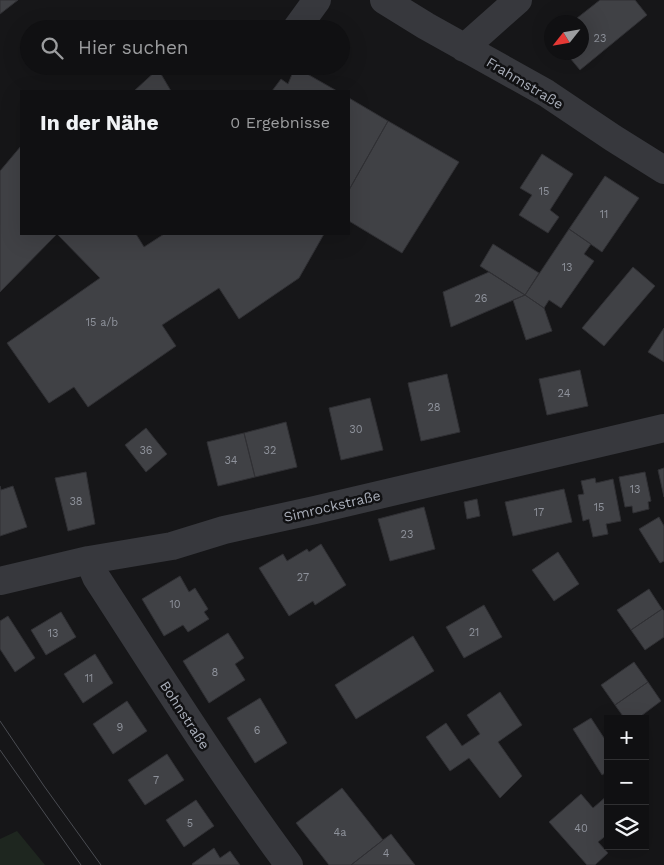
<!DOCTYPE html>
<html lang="de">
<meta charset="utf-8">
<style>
body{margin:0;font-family:"Work Sans",sans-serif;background:#1e1e20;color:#f1f3f6}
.controls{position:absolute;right:15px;bottom:15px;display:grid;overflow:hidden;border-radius:0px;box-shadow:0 5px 20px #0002}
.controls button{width:45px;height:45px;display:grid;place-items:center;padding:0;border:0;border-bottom:1px solid #303032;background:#101012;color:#f1f3f6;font:25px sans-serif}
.compass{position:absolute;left:544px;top:15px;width:45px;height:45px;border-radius:50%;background:#101012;box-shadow:0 5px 20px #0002;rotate:239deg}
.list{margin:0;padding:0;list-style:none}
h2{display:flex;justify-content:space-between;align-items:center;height:65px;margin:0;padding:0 20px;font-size:21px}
h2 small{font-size:16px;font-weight:400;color:#9c9d9f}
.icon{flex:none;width:28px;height:28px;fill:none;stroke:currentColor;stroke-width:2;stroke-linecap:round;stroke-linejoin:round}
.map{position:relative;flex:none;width:664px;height:865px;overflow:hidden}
.search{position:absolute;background:#101012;box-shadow:0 5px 20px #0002;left:20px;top:20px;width:330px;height:55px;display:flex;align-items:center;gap:12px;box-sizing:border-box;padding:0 18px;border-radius:28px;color:#9c9d9f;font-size:19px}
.panel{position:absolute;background:#101012;box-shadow:0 5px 20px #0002;left:20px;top:90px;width:330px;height:145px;border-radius:0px}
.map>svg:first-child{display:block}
.green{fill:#1e261f}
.building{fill:#404145;stroke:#303034}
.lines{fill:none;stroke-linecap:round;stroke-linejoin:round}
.minor{stroke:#37383d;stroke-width:28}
.tram{stroke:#4a4c52;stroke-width:1}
.labels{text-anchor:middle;stroke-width:5;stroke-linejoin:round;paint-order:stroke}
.number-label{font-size:11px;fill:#8e929b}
.street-label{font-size:14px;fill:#a8adb8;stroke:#111113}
</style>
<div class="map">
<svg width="664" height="865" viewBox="0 0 664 865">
<rect width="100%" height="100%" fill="#161618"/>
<path class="green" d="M 17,831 L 45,865 L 0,865 L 0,839 Z"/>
<path class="building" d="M 0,0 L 18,0 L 0,14 Z
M 600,0 L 635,0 L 647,15 L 580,70 L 565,52 L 582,52 L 582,22 L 572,22 Z
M 295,67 L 337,91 L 272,91 L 281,79 L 288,84 Z
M 158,69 L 171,91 L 134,91 Z
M 349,98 L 388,121 L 349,190 Z
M 388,121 L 459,162 L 402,253 L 349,221 L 349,190 Z
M 21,146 L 21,234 L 57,234 L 0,292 L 0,171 Z
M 542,154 L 573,174 L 550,210 L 559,217 L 548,233 L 519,215 L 532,195 L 520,188 Z
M 605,176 L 639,198 L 602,252 L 569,229 Z
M 569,229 L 591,244 L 584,254 L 594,261 L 561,308 L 549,300 L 544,308 L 525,295 Z
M 57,234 L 136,234 L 144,247 L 164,234 L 324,234 L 299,278 L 239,319 L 219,288 L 162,325 L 176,346 L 88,407 L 74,387 L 49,403 L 7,343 L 100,278 Z
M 493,244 L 539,273 L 525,295 L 480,266 Z
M 633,267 L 655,286 L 604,346 L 582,328 Z
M 489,272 L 525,295 L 451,327 L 443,292 Z
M 525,295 L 544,308 L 552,331 L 526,340 L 513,300 Z
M 664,328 L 664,362 L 648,352 Z
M 580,370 L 588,406 L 547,415 L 539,379 Z
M 447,374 L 460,432 L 421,441 L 408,383 Z
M 370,398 L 383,450 L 341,460 L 329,408 Z
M 286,422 L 297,467 L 255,477 L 244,433 Z
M 146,428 L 167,454 L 146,472 L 125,445 Z
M 244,433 L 255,477 L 218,486 L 207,442 Z
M 664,468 L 664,497 L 658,470 Z
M 86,472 L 95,524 L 68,531 L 55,478 Z
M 645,472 L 651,501 L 648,502 L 649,509 L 633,513 L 632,506 L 625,507 L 619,477 Z
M 595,478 L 596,483 L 613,479 L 621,521 L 606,524 L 608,534 L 593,537 L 589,519 L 583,521 L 578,495 L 584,494 L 581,481 Z
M 0,486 L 1,490 L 13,486 L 27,527 L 0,536 Z
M 564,489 L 572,522 L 513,536 L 505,502 Z
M 477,499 L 480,516 L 467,519 L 464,502 Z
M 424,507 L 435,549 L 390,561 L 378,519 Z
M 659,517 L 664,526 L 664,561 L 660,563 L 639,529 Z
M 321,544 L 346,585 L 315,605 L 313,601 L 289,616 L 259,568 L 283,554 L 287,561 L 307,549 L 309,552 Z
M 558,552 L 579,584 L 554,601 L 532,570 Z
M 180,576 L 189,592 L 195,588 L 208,609 L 204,612 L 209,619 L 188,632 L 183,625 L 164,636 L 142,599 Z
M 649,589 L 662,609 L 631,630 L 617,610 Z
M 484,605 L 502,637 L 464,658 L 446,627 Z
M 662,609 L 664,611 L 664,637 L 645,650 L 631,630 Z
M 61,612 L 76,637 L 46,655 L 31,630 Z
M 8,616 L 35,658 L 15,672 L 0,649 L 0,621 Z
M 228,633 L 244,658 L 235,664 L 245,680 L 209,703 L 183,661 Z
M 413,636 L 434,671 L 356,719 L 335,685 Z
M 95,654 L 113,683 L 83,703 L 64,674 Z
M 634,662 L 648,682 L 615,705 L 601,685 Z
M 648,682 L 661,701 L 637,719 L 625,719 L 615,705 Z
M 500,692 L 522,725 L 498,742 L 522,776 L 500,798 L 469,758 L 450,771 L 426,737 L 446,723 L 462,746 L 480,734 L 467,715 Z
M 260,698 L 287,743 L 255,763 L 227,718 Z
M 127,701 L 147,731 L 113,754 L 93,724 Z
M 591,718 L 608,744 L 608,771 L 602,775 L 573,729 Z
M 167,754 L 184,780 L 145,805 L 128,780 Z
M 342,788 L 383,840 L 351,865 L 329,865 L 296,823 Z
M 581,794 L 593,808 L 608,795 L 608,834 L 598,842 L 608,853 L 595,865 L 587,865 L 549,822 Z
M 196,800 L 214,826 L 184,847 L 166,820 Z
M 391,834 L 415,865 L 351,865 L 383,840 Z
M 214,848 L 220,858 L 230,851 L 240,865 L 193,865 L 192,864 Z"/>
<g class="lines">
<path class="minor" d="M 384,0 L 426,26 L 546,93 L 613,138 L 664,170
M 296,29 L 317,0
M 464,48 L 518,0
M 89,560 L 96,577 C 159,674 220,772 289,865
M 0,581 L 89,560 L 172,546 L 224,530 L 315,510 L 664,428"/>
<path class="tram" d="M 0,721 L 44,786 L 101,865
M 0,750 L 81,865"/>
</g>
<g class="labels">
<g class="number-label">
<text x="600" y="42">23</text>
<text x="544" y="195">15</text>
<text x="604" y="218">11</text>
<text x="567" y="271">13</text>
<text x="481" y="302">26</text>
<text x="102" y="326">15 a/b</text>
<text x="564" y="397">24</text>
<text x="434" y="411">28</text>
<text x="356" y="433">30</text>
<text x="146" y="454">36</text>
<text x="270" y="454">32</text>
<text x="231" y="464">34</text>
<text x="635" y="493">13</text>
<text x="76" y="505">38</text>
<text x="599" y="511">15</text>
<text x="539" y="516">17</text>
<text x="407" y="538">23</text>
<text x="303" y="581">27</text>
<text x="175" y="608">10</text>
<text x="474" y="636">21</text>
<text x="53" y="637">13</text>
<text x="215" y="676">8</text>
<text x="89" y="682">11</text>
<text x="120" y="731">9</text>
<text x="257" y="734">6</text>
<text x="156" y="784">7</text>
<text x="190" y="827">5</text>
<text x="581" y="832">40</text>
<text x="340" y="836">4a</text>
<text x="386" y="857">4</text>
</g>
<g class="street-label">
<text transform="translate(525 83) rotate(31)" y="5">Frahmstraße</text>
<text transform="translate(332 506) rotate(-13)" y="5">Simrockstraße</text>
<text transform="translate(185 715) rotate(57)" y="5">Bohnstraße</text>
</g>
</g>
</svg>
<div class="controls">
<button>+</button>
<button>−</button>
<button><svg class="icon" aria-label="layers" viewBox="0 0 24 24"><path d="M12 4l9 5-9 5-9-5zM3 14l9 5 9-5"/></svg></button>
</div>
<svg class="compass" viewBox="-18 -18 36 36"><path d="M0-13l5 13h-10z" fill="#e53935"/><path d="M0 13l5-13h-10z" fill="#9c9d9f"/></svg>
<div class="search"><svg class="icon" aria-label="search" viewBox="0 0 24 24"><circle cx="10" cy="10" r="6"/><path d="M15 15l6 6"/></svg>Hier suchen</div>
<section class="panel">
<h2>In der Nähe<small>0 Ergebnisse</small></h2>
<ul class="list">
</ul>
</section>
</div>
